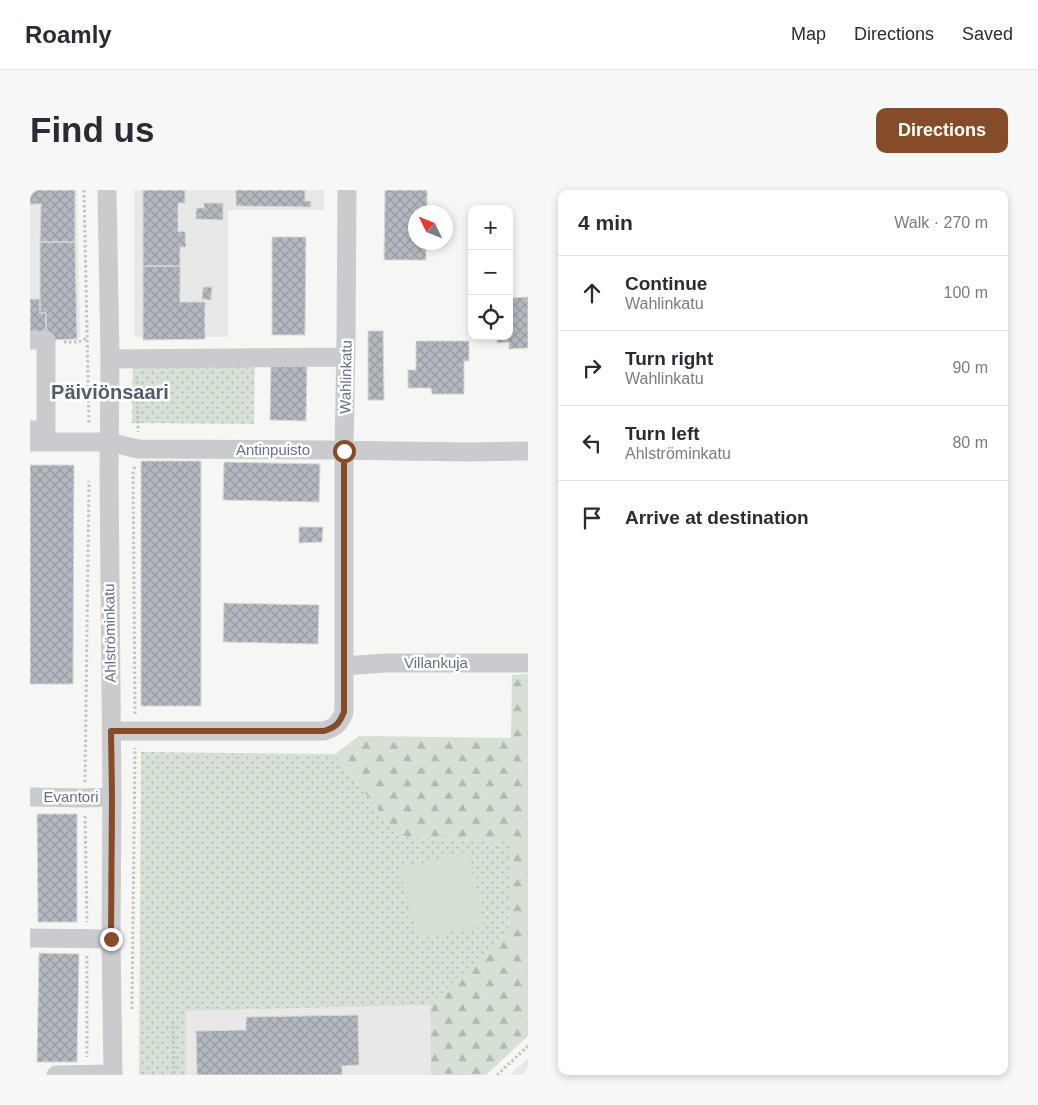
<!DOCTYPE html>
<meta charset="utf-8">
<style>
body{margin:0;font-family:Helvetica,sans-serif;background:#f7f7f7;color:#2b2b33}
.controls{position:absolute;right:15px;top:15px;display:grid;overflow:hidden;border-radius:10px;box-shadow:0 2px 8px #0003}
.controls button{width:45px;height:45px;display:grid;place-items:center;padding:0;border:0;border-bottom:1px solid #e1e1e2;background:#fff;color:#2b2b33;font:25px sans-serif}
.compass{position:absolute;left:378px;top:15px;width:45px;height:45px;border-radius:50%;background:#fff;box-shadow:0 2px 8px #0003;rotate:313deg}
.stop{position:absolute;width:15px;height:15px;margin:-11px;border:4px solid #844c28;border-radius:50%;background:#fff}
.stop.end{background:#844c28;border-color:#fff;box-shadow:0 1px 5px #0008}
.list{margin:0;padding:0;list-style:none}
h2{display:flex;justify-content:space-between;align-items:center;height:65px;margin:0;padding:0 20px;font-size:21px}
h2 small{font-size:16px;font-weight:400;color:#7c7c81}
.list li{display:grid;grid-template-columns:32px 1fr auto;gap:15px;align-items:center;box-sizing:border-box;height:75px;padding:0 20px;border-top:1px solid #e1e1e2}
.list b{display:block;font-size:19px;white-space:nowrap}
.list p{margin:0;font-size:16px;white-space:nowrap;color:#7c7c81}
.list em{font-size:16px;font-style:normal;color:#7c7c81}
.icon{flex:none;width:28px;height:28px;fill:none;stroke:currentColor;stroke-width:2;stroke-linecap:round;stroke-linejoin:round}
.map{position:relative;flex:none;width:498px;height:885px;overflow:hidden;border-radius:10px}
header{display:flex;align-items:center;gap:30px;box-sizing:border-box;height:70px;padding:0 25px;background:#fff;border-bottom:1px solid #e1e1e2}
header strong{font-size:24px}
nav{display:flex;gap:28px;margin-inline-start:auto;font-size:18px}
.intro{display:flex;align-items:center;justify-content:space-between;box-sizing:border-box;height:120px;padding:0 30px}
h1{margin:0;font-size:35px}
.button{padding:12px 22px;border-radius:10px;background:#844c28;color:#fff;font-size:18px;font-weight:700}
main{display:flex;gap:30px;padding:0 30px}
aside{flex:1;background:#fff;border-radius:10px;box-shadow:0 2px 8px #0003}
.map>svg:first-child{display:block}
.built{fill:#e7e8e7}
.forest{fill:url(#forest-firs)}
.park{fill:url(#park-dots)}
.pitch{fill:#d6e0d4}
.building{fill:url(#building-cross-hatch);stroke:#d8d9d6}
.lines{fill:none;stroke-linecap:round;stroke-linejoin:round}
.path{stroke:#c2c3c5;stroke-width:3;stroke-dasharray:2.5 2.5;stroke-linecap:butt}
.minor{stroke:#c9cbcf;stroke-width:19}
.route{stroke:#844c28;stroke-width:6}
.labels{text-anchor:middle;stroke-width:5;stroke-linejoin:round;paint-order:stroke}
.street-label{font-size:15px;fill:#647187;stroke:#fff}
.district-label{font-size:20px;font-weight:bold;fill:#525c6c;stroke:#fff}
</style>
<header>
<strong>Roamly</strong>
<nav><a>Map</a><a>Directions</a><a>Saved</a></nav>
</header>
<div class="intro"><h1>Find us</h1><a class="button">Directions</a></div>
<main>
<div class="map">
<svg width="498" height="885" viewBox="0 0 498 885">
<defs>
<pattern id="forest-firs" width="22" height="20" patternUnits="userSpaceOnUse" patternTransform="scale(1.25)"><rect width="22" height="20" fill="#d6e0d4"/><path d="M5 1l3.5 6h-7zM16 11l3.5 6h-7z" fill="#b1bab2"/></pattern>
<pattern id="park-dots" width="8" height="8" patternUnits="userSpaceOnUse" patternTransform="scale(1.25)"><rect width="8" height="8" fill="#d6e0d4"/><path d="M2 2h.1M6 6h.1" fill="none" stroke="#b1bab2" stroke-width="1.8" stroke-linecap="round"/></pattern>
<pattern id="building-cross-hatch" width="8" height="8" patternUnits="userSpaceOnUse" patternTransform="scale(1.25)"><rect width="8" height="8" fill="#b4b9c0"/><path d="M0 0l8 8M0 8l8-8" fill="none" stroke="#969ba2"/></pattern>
</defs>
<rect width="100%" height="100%" fill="#f6f7f4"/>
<path class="built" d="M 0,0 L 47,0 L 50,147 L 47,149 L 0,150 Z
M 104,0 L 294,0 L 294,20 L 198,20 L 198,147 L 104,147 Z
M 400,815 L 401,885 L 156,885 L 155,821 Z
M 498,868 L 498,885 L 479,885 Z"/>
<path class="forest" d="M 498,484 L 498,846 L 456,885 L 401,885 L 400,815 L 478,740 L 482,654 L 368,646 L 305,564 L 329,546 L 481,548 L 482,485 Z"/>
<path class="park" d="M 103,168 L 225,169 L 224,234 L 102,233 Z
M 111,562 L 305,564 L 368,646 L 482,654 L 478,740 L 400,815 L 156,821 L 156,885 L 109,885 Z"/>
<path class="pitch" d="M 438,661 L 454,736 L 389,749 L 369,679 Z"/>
<path class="building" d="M 0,0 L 45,0 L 45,52 L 10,52 L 11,14 L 0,14 Z
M 113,0 L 155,0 L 155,13 L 148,13 L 148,42 L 155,41 L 156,57 L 150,57 L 150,76 L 113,76 Z
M 206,0 L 275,0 L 275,11 L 281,11 L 281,17 L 206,16 Z
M 355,0 L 397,0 L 397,22 L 386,22 L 386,52 L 396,52 L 396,70 L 354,70 Z
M 174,13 L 193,13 L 193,30 L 166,29 L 166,18 L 174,18 Z
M 242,47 L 276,47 L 275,145 L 242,145 Z
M 10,52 L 45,52 L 47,149 L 16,150 L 16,123 L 10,123 Z
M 113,76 L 150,76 L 150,112 L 175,112 L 175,149 L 113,150 Z
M 173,97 L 182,97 L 181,110 L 172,109 Z
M 498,107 L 498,158 L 479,159 L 479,152 L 467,153 L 467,146 L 479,146 L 479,108 Z
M 0,109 L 10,109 L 10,123 L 16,123 L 16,150 L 0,150 Z
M 338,141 L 353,141 L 354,210 L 338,210 Z
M 386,151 L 439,151 L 439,171 L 434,171 L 434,204 L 402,204 L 401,198 L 378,198 L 378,180 L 386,180 Z
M 241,173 L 277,174 L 276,231 L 240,230 Z
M 111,271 L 171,271 L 171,516 L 111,516 Z
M 194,272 L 290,274 L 289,312 L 193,310 Z
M 0,275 L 44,275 L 43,494 L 0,494 Z
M 269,337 L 293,337 L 292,352 L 269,353 Z
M 194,413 L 289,415 L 288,454 L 193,452 Z
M 7,624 L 47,624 L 47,732 L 8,732 Z
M 9,763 L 49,764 L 47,872 L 7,872 Z
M 328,825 L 329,875 L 312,876 L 312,885 L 167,885 L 166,841 L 216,840 L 216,827 Z"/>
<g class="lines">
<path class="path" d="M 54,0 L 59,234
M 34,152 L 48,152 L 57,148
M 107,186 L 108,242
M 105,524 L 103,283 L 105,276
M 55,592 L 59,291
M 55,626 L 57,732
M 57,766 L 57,867
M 102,819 L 105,558
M 143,831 L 144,885
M 467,885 L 498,856"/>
<path class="minor" d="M 77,0 L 80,169 L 79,282 L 82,607 L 81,749 L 83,885
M 0,150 L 16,150 L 16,240 L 0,240
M 80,169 L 316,167
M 0,252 L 79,252 L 108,259 L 300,260 L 439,262 L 498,261
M 314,476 L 355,473 L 498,473
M 81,541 L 294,541 C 306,537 309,534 314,522 L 314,261 L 316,151 L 317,0
M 0,607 L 55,608 L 82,607
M 0,748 L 81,749
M 26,885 L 83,884"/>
</g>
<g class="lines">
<path class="route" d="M 81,749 L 82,607 L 81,541 L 294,541 C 306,537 309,534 314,522 L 314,261"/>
</g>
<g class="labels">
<g class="street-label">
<text transform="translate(316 187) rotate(-89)" y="5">Wahlinkatu</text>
<text x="243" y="265">Antinpuisto</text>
<text transform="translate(80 443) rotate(-91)" y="5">Ahlströminkatu</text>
<text x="406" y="478">Villankuja</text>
<text x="41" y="612">Evantori</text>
</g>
<g class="district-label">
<text x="80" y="209">Päiviönsaari</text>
</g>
</g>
</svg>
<div class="controls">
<button>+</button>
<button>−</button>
<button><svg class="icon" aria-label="locate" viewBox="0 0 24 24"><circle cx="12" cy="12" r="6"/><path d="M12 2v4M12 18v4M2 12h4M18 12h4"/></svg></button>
</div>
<svg class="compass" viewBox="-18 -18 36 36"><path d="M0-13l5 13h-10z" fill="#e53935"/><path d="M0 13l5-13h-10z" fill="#7c7c81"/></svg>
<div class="stop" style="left:314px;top:261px"></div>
<div class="stop end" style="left:81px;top:749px"></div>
</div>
<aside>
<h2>4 min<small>Walk · 270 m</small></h2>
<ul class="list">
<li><svg class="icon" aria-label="ahead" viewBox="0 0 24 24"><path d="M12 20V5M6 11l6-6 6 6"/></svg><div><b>Continue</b><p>Wahlinkatu</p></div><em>100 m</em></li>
<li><svg class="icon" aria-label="right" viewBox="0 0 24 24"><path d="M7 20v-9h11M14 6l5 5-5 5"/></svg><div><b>Turn right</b><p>Wahlinkatu</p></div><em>90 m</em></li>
<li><svg class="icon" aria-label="left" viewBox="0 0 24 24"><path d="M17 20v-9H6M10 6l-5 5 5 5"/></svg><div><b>Turn left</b><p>Ahlströminkatu</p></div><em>80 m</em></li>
<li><svg class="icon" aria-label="arrive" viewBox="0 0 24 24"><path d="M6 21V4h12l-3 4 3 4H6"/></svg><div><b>Arrive at destination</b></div></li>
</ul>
</aside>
</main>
